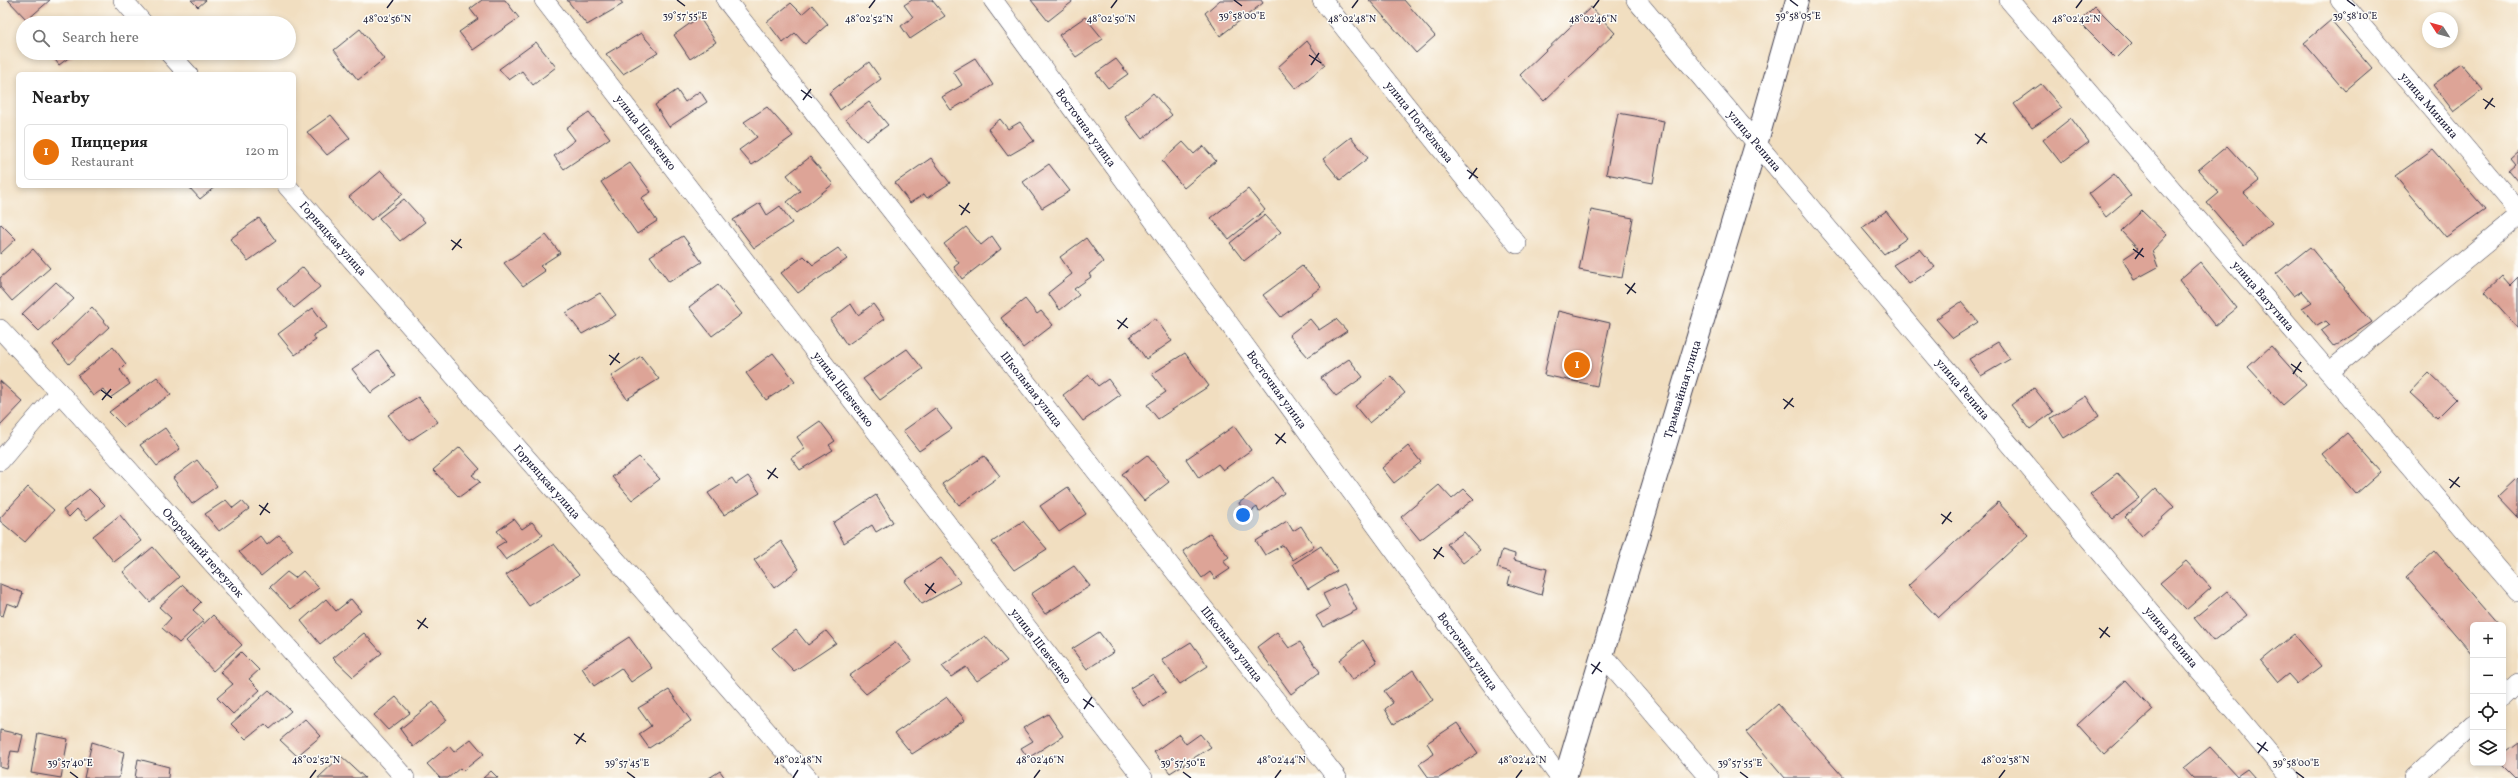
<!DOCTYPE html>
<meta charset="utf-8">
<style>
body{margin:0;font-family:Vollkorn,serif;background:#f6f6f6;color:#222}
.controls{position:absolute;right:12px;bottom:12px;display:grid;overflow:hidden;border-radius:6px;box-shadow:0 2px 6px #0003}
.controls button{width:36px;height:36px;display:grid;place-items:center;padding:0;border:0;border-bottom:1px solid #e0e0e0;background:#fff;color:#222;font:20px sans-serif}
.compass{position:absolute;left:2422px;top:12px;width:36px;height:36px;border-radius:50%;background:#fff;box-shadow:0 2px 6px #0003;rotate:306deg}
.you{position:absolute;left:1243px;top:515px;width:14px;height:14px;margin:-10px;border:3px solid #fff;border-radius:50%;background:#1a73e8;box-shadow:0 0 0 6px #1a73e833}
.badge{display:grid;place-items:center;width:26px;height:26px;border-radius:50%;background:#d1495b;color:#fff;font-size:13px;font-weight:700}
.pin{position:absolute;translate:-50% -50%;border:2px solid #fff;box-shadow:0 1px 4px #0006}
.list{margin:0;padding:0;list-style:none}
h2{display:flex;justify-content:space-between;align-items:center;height:52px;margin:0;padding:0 16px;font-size:17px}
h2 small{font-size:13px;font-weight:400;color:#767676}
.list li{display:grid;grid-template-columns:26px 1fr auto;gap:12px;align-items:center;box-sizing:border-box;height:56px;margin:0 8px 8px;padding:0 8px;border:1px solid #e0e0e0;border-radius:6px}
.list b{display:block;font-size:15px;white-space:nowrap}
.list p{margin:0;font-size:13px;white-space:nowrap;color:#767676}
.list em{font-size:13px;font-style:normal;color:#767676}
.icon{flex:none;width:22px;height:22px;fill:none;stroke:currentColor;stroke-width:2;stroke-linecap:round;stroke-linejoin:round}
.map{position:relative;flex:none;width:2518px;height:778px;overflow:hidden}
.search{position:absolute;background:#fff;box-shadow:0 2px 6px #0003;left:16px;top:16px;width:280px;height:44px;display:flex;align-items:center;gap:10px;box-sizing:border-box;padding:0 14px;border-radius:22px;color:#767676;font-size:15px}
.panel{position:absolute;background:#fff;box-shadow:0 2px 6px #0003;left:16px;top:72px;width:280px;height:116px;border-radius:6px}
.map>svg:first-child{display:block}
.building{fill:#dda497}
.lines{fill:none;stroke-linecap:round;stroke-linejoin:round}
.street-casing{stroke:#413e4f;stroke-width:20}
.secondary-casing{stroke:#413e4f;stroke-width:24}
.street{stroke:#fff;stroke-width:19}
.secondary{stroke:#fff;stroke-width:22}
.ticks{fill:none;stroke:#22223b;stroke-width:1.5}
.labels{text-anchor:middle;stroke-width:3;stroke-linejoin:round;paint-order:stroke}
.street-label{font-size:12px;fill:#22223b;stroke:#fdfcf7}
.ticks-label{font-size:10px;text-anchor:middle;fill:#22223b;stroke:#fdfcf7;stroke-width:3;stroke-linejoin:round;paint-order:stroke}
</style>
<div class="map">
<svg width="2518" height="778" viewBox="0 0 2518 778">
<rect width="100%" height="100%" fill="#fdfcf7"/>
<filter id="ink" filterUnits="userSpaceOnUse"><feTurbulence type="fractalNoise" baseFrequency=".025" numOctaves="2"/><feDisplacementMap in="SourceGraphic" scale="8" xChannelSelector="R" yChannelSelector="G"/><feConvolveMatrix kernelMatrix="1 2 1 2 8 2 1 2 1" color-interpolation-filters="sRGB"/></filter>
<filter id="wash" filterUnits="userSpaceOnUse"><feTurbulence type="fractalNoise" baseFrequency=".012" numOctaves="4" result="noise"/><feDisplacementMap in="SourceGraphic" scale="16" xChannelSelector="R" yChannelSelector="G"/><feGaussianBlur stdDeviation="0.9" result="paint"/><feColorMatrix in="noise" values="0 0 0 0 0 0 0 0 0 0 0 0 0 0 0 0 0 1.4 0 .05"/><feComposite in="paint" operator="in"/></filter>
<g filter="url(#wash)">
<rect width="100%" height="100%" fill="#f1dec0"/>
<g id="blocks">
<path class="building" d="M 8,0 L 50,0 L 27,20 Z
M 191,0 L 206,0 L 198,7 Z
M 482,0 L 505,0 L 519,18 L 473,50 L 459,32 L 478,19 L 470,9 Z
M 567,0 L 620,0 L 623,4 L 587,25 Z
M 912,0 L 932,0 L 945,16 L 910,39 L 901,26 L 913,17 L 904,5 Z
M 1031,0 L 1071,0 L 1072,2 L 1048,21 Z
M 1220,0 L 1261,0 L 1263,3 L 1220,36 L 1205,13 Z
M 1369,0 L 1404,0 L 1435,36 L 1416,53 Z
M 791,3 L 802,14 L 812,5 L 828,24 L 805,44 L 795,33 L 783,43 L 767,22 Z
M 2095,6 L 2132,43 L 2116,59 L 2079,22 Z
M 1591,7 L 1615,33 L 1544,101 L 1520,75 Z
M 243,17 L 248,23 L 236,23 Z
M 699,17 L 716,42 L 690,59 L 674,35 Z
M 1085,17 L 1103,39 L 1076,57 L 1059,35 Z
M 2331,20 L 2372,68 L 2345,91 L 2304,43 Z
M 360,29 L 384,59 L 358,80 L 334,50 Z
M 641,33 L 658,53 L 623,74 L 606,54 Z
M 1307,41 L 1325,65 L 1296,89 L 1278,67 Z
M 536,42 L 556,67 L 533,85 L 522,71 L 509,80 L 499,69 Z
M 50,53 L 75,53 L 59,65 Z
M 975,58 L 993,85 L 951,110 L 942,97 L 962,85 L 953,71 Z
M 1116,59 L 1128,74 L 1108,88 L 1096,73 Z
M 869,62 L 881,79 L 840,110 L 829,93 Z
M 2461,64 L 2483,90 L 2454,112 L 2433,85 Z
M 2041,84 L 2062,108 L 2032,128 L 2014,104 Z
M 677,90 L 685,102 L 700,91 L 707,102 L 669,127 L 655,105 Z
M 1153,93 L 1172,115 L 1142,139 L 1125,117 Z
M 869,102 L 888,125 L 866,141 L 846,119 Z
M 767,107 L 793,136 L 752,165 L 739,150 L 757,137 L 744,122 Z
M 589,112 L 610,138 L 564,169 L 554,156 L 575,140 L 566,128 Z
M 1618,113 L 1664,121 L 1653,183 L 1606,174 Z
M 331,115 L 350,138 L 327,155 L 307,132 Z
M 2071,118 L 2089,142 L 2061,163 L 2043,140 Z
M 1000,119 L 1008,129 L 1020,122 L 1034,141 L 1008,156 L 988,129 Z
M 1351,137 L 1368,158 L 1340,180 L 1323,159 Z
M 1183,142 L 1194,154 L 1203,146 L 1216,161 L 1184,188 L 1162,161 Z
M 2227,146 L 2259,181 L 2244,193 L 2272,223 L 2244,246 L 2207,203 L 2219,193 L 2198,170 Z
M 2433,149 L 2485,209 L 2446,237 L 2395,176 Z
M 2518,151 L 2518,182 L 2508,170 L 2515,164 L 2510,158 Z
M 810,157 L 833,184 L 797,213 L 787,202 L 800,191 L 787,175 Z
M 931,158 L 950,183 L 927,198 L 924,194 L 910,203 L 895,183 Z
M 630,163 L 651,192 L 641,198 L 657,221 L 637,234 L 601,182 Z
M 1049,164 L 1070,191 L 1042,208 L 1023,182 Z
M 381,171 L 403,194 L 371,220 L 349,197 Z
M 2114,174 L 2131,196 L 2106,217 L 2089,194 Z
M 188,186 L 216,186 L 200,199 Z
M 1248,189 L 1265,210 L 1229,239 L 1211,218 Z
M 404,199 L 425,222 L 400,241 L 379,218 Z
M 760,203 L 767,215 L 780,206 L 792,223 L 754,248 L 733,220 Z
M 1591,210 L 1633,218 L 1622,278 L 1579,270 Z
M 1886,211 L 1907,238 L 1884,254 L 1862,228 Z
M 2142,211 L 2167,235 L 2152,251 L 2158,267 L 2134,280 L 2123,259 L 2138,249 L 2121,231 Z
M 1265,215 L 1281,232 L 1244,261 L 1230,243 Z
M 259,218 L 276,241 L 248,261 L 230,239 Z
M 1,224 L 16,239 L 0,254 L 0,225 Z
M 966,227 L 981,245 L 992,236 L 1001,249 L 962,279 L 954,267 L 959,263 L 944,244 Z
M 546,235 L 560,253 L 540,266 L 545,271 L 523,286 L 504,263 Z
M 683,236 L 702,262 L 669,282 L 650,256 Z
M 1086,238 L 1103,262 L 1089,274 L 1091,277 L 1074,289 L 1079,295 L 1060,310 L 1048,293 L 1072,274 L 1060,257 Z
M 2310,247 L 2372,322 L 2334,347 L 2321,331 L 2330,325 L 2326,321 L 2317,326 L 2302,308 L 2312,302 L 2302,291 L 2294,296 L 2276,274 Z
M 838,248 L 847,259 L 798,293 L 781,273 L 804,256 L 813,265 Z
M 33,249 L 50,268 L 12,301 L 0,287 L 0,278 Z
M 1920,249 L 1935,267 L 1909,284 L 1893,265 Z
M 2200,262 L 2237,308 L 2215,326 L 2179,280 Z
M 1302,266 L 1321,287 L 1281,317 L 1263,295 Z
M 303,267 L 320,287 L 294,308 L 277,289 Z
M 2502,276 L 2510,285 L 2518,277 L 2518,329 L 2485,292 Z
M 56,282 L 74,299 L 39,331 L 22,314 Z
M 718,285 L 742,314 L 712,336 L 689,307 Z
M 600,293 L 616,315 L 582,334 L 566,313 Z
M 1025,299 L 1037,314 L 1041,311 L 1053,325 L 1023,348 L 1001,318 Z
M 1961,302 L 1978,322 L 1953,338 L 1936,319 Z
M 851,304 L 858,315 L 873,304 L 884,319 L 847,345 L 830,320 Z
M 92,307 L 109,327 L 69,364 L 53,345 Z
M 313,308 L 327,327 L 313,335 L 316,340 L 295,355 L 278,334 Z
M 1558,311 L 1610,323 L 1597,386 L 1544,375 Z
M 1155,318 L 1172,341 L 1146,359 L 1130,336 Z
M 1310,319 L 1319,330 L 1336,319 L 1347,331 L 1308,357 L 1289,335 Z
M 1998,342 L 2010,359 L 1981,376 L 1969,359 Z
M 2271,346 L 2306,385 L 2283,405 L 2248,367 Z
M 113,347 L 126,364 L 120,370 L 130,384 L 110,398 L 103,389 L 93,396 L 78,376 Z
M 907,349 L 923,369 L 880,400 L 863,379 Z
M 378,351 L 396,376 L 371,393 L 352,369 Z
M 773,353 L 795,381 L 766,400 L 746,373 Z
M 1185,353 L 1209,386 L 1158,419 L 1147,405 L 1166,392 L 1152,374 Z
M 641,356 L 659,379 L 627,399 L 611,376 Z
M 1349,359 L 1363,377 L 1336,396 L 1321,378 Z
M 2429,373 L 2456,399 L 2437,418 L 2410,393 Z
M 1089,375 L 1098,386 L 1108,379 L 1120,395 L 1083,421 L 1063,395 Z
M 1391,376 L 1405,393 L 1369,423 L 1355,406 Z
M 157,377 L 171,394 L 124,427 L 109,412 Z
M 0,381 L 23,402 L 0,426 Z
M 2034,388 L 2053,412 L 2030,429 L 2011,405 Z
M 2086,396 L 2099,416 L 2064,438 L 2051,418 Z
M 418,397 L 438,422 L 409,441 L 388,415 Z
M 935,408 L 952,429 L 919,451 L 903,431 Z
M 820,421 L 835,441 L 829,445 L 833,450 L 800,470 L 791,458 L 805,449 L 797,437 Z
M 1234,426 L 1251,450 L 1223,470 L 1218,464 L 1199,478 L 1186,459 Z
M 165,428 L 180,449 L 157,466 L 140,445 Z
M 2347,433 L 2381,472 L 2356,494 L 2322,454 Z
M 1408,446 L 1421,462 L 1394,483 L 1382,468 Z
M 460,447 L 480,469 L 472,475 L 480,482 L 459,497 L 433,470 Z
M 1147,455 L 1169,482 L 1144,501 L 1122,474 Z
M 984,456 L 1000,476 L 959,505 L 942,484 Z
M 639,457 L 660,479 L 632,500 L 612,477 Z
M 197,460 L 217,486 L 192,504 L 173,478 Z
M 2117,473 L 2140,498 L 2113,519 L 2090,494 Z
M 748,476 L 760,493 L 724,515 L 708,493 L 732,478 L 736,484 Z
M 1273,477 L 1284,493 L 1259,512 L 1257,507 L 1246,515 L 1239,503 Z
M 2518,478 L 2518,518 L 2498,497 Z
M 1439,485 L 1452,499 L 1464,489 L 1474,499 L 1420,540 L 1401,517 Z
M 28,487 L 54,510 L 25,542 L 0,521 L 0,518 Z
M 1068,487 L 1086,514 L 1059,532 L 1040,506 Z
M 2156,488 L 2174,507 L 2142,536 L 2125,517 Z
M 89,489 L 105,505 L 87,520 L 77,509 L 69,517 L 63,510 Z
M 876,495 L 893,522 L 876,532 L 872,525 L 844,543 L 833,523 Z
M 226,500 L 233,508 L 242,501 L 249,509 L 219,531 L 205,514 Z
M 1998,502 L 2028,535 L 1938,618 L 1908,586 Z
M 120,515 L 141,541 L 114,562 L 93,536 Z
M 514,519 L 522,529 L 532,522 L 543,535 L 506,560 L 496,547 L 506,541 L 497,531 Z
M 1023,521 L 1047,549 L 1014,570 L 992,542 Z
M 1287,521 L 1293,531 L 1301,526 L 1314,546 L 1293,560 L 1283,545 L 1265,555 L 1256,541 Z
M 1464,532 L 1480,550 L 1463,563 L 1447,544 Z
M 1210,533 L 1229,557 L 1223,561 L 1230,569 L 1215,579 L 1210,572 L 1202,578 L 1183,551 Z
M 279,535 L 293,550 L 261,576 L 239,552 L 260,536 L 267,545 Z
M 781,541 L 799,569 L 774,588 L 754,560 Z
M 554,544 L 579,575 L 529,606 L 506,575 Z
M 1321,546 L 1337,571 L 1308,589 L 1293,564 Z
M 153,547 L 179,577 L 150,602 L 123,572 Z
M 1502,550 L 1515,554 L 1514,560 L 1547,569 L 1541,595 L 1508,584 L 1511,572 L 1497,568 Z
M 2435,551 L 2499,625 L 2473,625 L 2473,655 L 2406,577 Z
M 941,558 L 961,582 L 922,604 L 905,581 Z
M 2186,561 L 2211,588 L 2186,610 L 2160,583 Z
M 1074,566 L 1090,586 L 1045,614 L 1031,594 Z
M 303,571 L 319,588 L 291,609 L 270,587 L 287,572 L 295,578 Z
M 0,584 L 23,593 L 18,607 L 7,603 L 3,616 L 0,615 Z
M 1344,584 L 1357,610 L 1323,627 L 1316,616 L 1330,608 L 1323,594 Z
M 183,585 L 201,602 L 193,610 L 204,620 L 179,643 L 162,628 L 171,618 L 159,607 Z
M 2227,591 L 2247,615 L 2213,641 L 2194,618 Z
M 326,599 L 336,611 L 351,599 L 361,611 L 320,644 L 301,621 Z
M 213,615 L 242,645 L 213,671 L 186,641 Z
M 796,630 L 808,645 L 826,631 L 836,643 L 794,671 L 772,648 Z
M 1099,632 L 1114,652 L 1087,669 L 1072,649 Z
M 1277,632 L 1289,648 L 1300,642 L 1320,672 L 1291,694 L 1257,647 Z
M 364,633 L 382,653 L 353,677 L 333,658 Z
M 2294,634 L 2321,666 L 2297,684 L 2288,674 L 2278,682 L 2261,661 Z
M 985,636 L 1007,661 L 977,681 L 966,667 L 951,677 L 942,666 Z
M 629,637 L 652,668 L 631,682 L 621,668 L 594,686 L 582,668 Z
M 1363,640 L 1377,662 L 1352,680 L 1339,660 Z
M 896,642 L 912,661 L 866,694 L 849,676 Z
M 1191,642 L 1208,666 L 1180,684 L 1162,660 Z
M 241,652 L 259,670 L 249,679 L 260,690 L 233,714 L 217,698 L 233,684 L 220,672 Z
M 1413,670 L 1433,700 L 1394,724 L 1385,709 L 1393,703 L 1384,691 Z
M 1153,674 L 1166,692 L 1143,706 L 1130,688 Z
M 2126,680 L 2153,710 L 2104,755 L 2077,725 Z
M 269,690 L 291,711 L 270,729 L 265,724 L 246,739 L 231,724 Z
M 669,690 L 691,721 L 649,748 L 639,734 L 651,726 L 638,708 Z
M 396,697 L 410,713 L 388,730 L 374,715 Z
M 947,697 L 965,720 L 912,754 L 895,733 Z
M 433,702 L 447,720 L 413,747 L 400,729 Z
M 1778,704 L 1844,778 L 1785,778 L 1746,732 Z
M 1048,714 L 1063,736 L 1028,758 L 1021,748 L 1033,741 L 1023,728 Z
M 305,719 L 321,736 L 297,756 L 280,740 Z
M 1457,723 L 1478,753 L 1439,778 L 1429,778 L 1419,764 L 1434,754 L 1427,743 Z
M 0,730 L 23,735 L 19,752 L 11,751 L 7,769 L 0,767 Z
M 38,733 L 68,739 L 61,778 L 31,773 Z
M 1179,734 L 1186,744 L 1200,734 L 1211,747 L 1170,773 L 1154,752 Z
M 471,739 L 484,754 L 463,771 L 460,768 L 448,778 L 440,778 L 427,764 L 449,746 L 454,752 Z
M 92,742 L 124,752 L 119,778 L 84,778 Z
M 2518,742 L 2518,778 L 2516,778 L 2501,763 L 2503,763 L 2503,753 Z
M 2210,747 L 2237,776 L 2247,769 L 2255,778 L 2193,778 L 2184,768 Z
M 341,756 L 365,778 L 318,778 Z
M 138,759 L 169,767 L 168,778 L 135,778 Z
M 491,771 L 498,778 L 483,778 Z
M 720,771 L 725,778 L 709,778 Z"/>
</g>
</g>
<g filter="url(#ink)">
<use href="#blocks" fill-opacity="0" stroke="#413e4f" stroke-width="1"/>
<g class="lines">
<g class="street-casing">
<g id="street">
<path d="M 123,0 L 143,23"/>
<path id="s1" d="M 544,0 L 1143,778"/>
<path id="s2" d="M 726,0 L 1337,778"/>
<path id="s3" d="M 993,0 L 1560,778"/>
<path id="s4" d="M 1322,0 L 1517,244"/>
<path id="s5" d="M 1636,0 L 2290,778"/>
<path id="s6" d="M 2009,0 L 2518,592"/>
<path id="s7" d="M 2340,0 L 2518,210"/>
<path d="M 169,53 L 188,74"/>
<path id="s8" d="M 287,186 L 808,778"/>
<path id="s9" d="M 0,329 L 59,392 L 405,778"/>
<path d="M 2330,371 L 2518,217"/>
<path d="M 0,461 L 59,392"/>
<path d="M 1601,653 L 1709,778"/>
<path d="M 2503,697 L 2518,683"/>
<path d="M 2414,778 L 2473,724"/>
</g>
</g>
<g class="secondary-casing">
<g id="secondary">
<path id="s10" d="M 1565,778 L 1757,141 L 1797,0"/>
</g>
</g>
<use href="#street" class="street"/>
<use href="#secondary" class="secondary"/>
</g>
</g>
<path class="ticks" d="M 677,0 L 685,6M 1234,0 L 1242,6M 1790,0 L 1798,6M 2347,0 L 2355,6M 387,8 L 393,0M 869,8 L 875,0M 1111,8 L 1117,0M 1352,8 L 1358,0M 1593,8 L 1599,0M 2076,8 L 2082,0M 1309,55 L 1321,63M 1311,65 L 1319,53M 801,90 L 812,98M 2483,99 L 2495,107M 803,100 L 811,89M 2485,109 L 2493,98M 1975,134 L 1987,143M 1977,144 L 1985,133M 1467,170 L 1478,178M 1469,179 L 1477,168M 959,205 L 970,213M 961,215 L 969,203M 451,240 L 462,248M 2133,249 L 2144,257M 452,250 L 461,239M 2135,259 L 2143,248M 1625,284 L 1636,293M 1627,294 L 1635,283M 1117,320 L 1128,328M 1118,329 L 1127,318M 609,355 L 620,363M 2291,364 L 2302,372M 610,365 L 619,353M 2293,374 L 2301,362M 101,390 L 112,398M 1783,399 L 1794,407M 102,400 L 111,389M 1784,409 L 1793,398M 1275,434 L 1286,443M 1276,444 L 1285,433M 767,470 L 778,478M 768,479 L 776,468M 2449,479 L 2460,487M 2450,488 L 2459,477M 259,505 L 270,513M 1941,514 L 1952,522M 260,515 L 268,503M 1942,524 L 1951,512M 1433,549 L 1444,557M 1434,559 L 1442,547M 925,584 L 936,593M 926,594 L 934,583M 417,620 L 428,628M 2099,628 L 2110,637M 418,629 L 426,618M 2100,638 L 2108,627M 1591,664 L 1602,672M 1592,674 L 1600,662M 1083,699 L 1094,707M 1084,709 L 1092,697M 574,734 L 586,742M 2257,743 L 2268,751M 576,744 L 584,733M 2258,753 L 2266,742M 70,772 L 78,778M 627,772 L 635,778M 1183,772 L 1191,778M 1740,772 L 1748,778M 2296,772 L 2304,778M 310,778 L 316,770M 793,778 L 798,770M 1034,778 L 1040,770M 1275,778 L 1281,770M 1516,778 L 1522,770M 1999,778 L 2005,770"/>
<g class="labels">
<g class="street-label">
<text dy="4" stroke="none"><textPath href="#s7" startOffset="138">улица Минина</textPath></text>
<text dy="4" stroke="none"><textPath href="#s4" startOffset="156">улица Подтёлкова</textPath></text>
<text dy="4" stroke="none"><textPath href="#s3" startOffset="158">Восточная улица</textPath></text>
<text dy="4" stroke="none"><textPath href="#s1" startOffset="167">улица Шевченко</textPath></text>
<text dy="4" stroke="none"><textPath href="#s5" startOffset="184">улица Репина</textPath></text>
<text dy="4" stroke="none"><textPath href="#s8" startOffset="70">Горняцкая улица</textPath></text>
<text dy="4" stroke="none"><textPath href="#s6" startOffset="390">улица Ватутина</textPath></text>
<text dy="4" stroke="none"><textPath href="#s1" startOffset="491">улица Шевченко</textPath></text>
<text dy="4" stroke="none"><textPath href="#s2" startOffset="495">Школьная улица</textPath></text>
<text dy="4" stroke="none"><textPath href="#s3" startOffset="482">Восточная улица</textPath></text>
<text dy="4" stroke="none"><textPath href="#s10" startOffset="406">Трамвайная улица</textPath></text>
<text dy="4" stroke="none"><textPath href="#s5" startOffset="508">улица Репина</textPath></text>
<text dy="4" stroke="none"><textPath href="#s8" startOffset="394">Горняцкая улица</textPath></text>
<text dy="4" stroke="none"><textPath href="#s9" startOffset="302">Огородний переулок</textPath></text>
<text dy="4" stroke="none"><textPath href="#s5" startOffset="832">улица Репина</textPath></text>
<text dy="4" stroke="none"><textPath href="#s2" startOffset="819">Школьная улица</textPath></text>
<text dy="4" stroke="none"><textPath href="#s1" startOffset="815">улица Шевченко</textPath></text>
<text dy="4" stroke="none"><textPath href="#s3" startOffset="806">Восточная улица</textPath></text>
</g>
</g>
<g class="ticks-label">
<text x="2355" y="19">39°58'10"E</text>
<text x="1242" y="19">39°58'00"E</text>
<text x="685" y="19">39°57'55"E</text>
<text x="1798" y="19">39°58'05"E</text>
<text x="1352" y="22">48°02'48"N</text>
<text x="1593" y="22">48°02'46"N</text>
<text x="2076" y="22">48°02'42"N</text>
<text x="387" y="22">48°02'56"N</text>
<text x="869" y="22">48°02'52"N</text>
<text x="1111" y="22">48°02'50"N</text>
<text x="316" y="763">48°02'52"N</text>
<text x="798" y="763">48°02'48"N</text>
<text x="1040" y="763">48°02'46"N</text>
<text x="1281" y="763">48°02'44"N</text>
<text x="1522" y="763">48°02'42"N</text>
<text x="2005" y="763">48°02'38"N</text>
<text x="70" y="766">39°57'40"E</text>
<text x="627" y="766">39°57'45"E</text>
<text x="1183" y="766">39°57'50"E</text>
<text x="1740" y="766">39°57'55"E</text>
<text x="2296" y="766">39°58'00"E</text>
</g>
</svg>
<div class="controls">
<button>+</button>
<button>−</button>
<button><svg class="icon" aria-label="locate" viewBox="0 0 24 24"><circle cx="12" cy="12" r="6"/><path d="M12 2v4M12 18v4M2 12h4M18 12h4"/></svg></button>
<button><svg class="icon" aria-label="layers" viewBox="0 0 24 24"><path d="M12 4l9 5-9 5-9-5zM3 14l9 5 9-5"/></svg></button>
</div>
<svg class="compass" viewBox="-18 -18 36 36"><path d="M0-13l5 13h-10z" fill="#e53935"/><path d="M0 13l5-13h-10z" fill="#767676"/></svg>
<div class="you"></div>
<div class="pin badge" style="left:1577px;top:365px;background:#e8710a">1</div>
<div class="search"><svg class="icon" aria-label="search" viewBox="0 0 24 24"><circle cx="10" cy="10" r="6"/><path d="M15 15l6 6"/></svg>Search here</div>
<section class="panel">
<h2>Nearby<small></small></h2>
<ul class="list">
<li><span class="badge" style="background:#e8710a">1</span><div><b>Пиццерия</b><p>Restaurant</p></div><em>120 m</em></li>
</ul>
</section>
</div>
